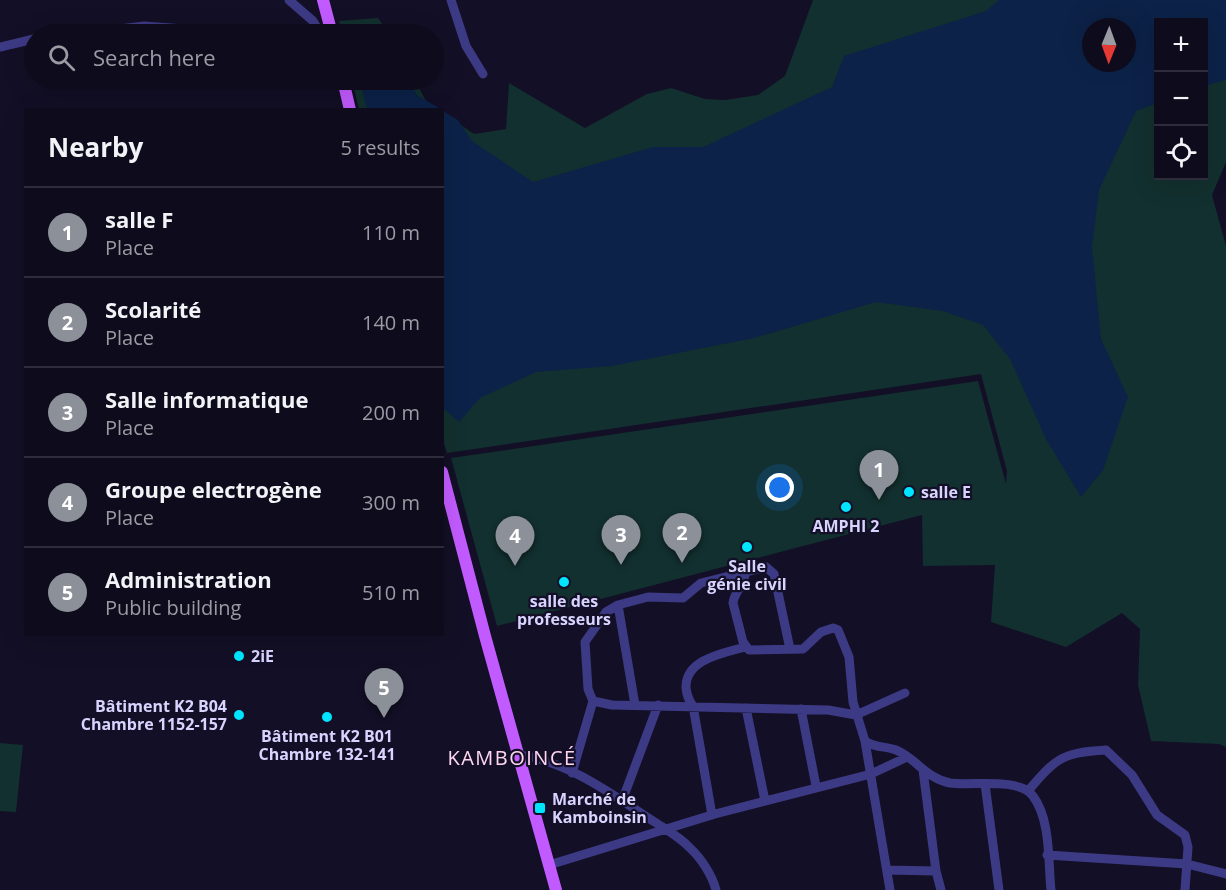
<!DOCTYPE html>
<meta charset="utf-8">
<style>
body{margin:0;font-family:"Open Sans",sans-serif;background:#171425;color:#f1f3f6}
.controls{position:absolute;right:18px;top:18px;display:grid;overflow:hidden;border-radius:0px;box-shadow:0 6px 24px #0002}
.controls button{width:54px;height:54px;display:grid;place-items:center;padding:0;border:0;border-bottom:2px solid #2e2b3b;background:#0e0b1c;color:#f1f3f6;font:30px sans-serif}
.compass{position:absolute;left:1082px;top:18px;width:54px;height:54px;border-radius:50%;background:#0e0b1c;box-shadow:0 6px 24px #0002;rotate:181deg}
.you{position:absolute;left:780px;top:488px;width:21px;height:21px;margin:-15px;border:4px solid #fff;border-radius:50%;background:#1a73e8;box-shadow:0 0 0 9px #1a73e833}
.badge{display:grid;place-items:center;width:39px;height:39px;border-radius:50%;background:#8c9099;color:#fff;font-size:20px;font-weight:700}
.pin{position:absolute;translate:-50% -50px;filter:drop-shadow(0 2px 3px #0008)}
.pin::after{content:'';position:absolute;top:32px;width:21px;height:18px;background:inherit;clip-path:polygon(0 0,100% 0,50% 100%)}
.list{margin:0;padding:0;list-style:none}
h2{display:flex;justify-content:space-between;align-items:center;height:78px;margin:0;padding:0 24px;font-size:26px}
h2 small{font-size:20px;font-weight:400;color:#9b9ba3}
.list li{display:grid;grid-template-columns:39px 1fr auto;gap:18px;align-items:center;box-sizing:border-box;height:90px;padding:0 24px;border-top:2px solid #2e2b3b}
.list b{display:block;font-size:22px;white-space:nowrap}
.list p{margin:0;font-size:20px;white-space:nowrap;color:#9b9ba3}
.list em{font-size:20px;font-style:normal;color:#9b9ba3}
.icon{flex:none;width:33px;height:33px;fill:none;stroke:currentColor;stroke-width:2;stroke-linecap:round;stroke-linejoin:round}
.map{position:relative;flex:none;width:1226px;height:890px;overflow:hidden}
.search{position:absolute;background:#0e0b1c;box-shadow:0 6px 24px #0002;left:24px;top:24px;width:420px;height:66px;display:flex;align-items:center;gap:15px;box-sizing:border-box;padding:0 21px;border-radius:33px;color:#9b9ba3;font-size:22px}
.panel{position:absolute;background:#0e0b1c;box-shadow:0 6px 24px #0002;left:24px;top:108px;width:420px;height:528px;border-radius:0px}
.map>svg:first-child{display:block}
.green{fill:#12302f;fill-rule:evenodd}
.water{fill:#0c2248;fill-rule:evenodd}
.lines{fill:none;stroke-linecap:round;stroke-linejoin:round}
.minor{stroke:#3d3a85;stroke-width:9}
.major{stroke:#c25bff;stroke-width:12}
.poi-dot{fill:#00e5ff;stroke:#130f26;stroke-width:2}
.labels{text-anchor:middle;stroke-width:4.5;stroke-linejoin:round;paint-order:stroke}
.poi-label{font-size:16px;font-weight:bold;fill:#d9d4ff;stroke:#130f26}
.quarter-label{font-size:20px;letter-spacing:1.5px;fill:#ffd6f0;stroke:#130f26}
</style>
<div class="map">
<svg width="1226" height="890" viewBox="0 0 1226 890">
<rect width="100%" height="100%" fill="#130f26"/>
<path class="green" d="M 813,0 L 1226,0 L 1226,162 L 1212,195 L 1226,246 L 1226,747 L 1219,744 L 1151,741 L 1138,685 L 1140,629 L 1122,613 L 1066,647 L 991,622 L 995,565 L 923,566 L 922,515 L 497,626 L 451,458 L 978,381 L 1006,484 L 1007,471 L 981,374 L 447,453 L 442,437 L 442,112 L 474,134 L 506,129 L 509,83 L 585,128 L 647,94 L 671,88 L 705,99 L 725,100 L 758,95 L 785,76 ZM 1158,22 L 1204,22 L 1204,176 L 1158,176 ZM 1091,27 L 1127,27 L 1127,63 L 1091,63 Z
M 378,18 L 389,34 L 342,34 L 339,21 Z
M 352,80 L 415,80 L 426,101 L 439,109 L 359,109 Z
M 0,743 L 23,745 L 16,812 L 0,811 Z"/>
<path class="water" d="M 999,0 L 1226,0 L 1226,80 L 1204,86 L 1204,22 L 1158,22 L 1158,103 L 1136,111 L 1099,190 L 1092,247 L 1101,339 L 1128,397 L 1103,470 L 1081,497 L 1046,439 L 1010,359 L 983,325 L 943,311 L 876,302 L 754,338 L 612,366 L 536,372 L 480,398 L 459,422 L 443,408 L 443,111 L 458,120 L 472,141 L 533,182 L 653,147 L 703,147 L 832,87 L 844,56 L 986,11 ZM 1091,27 L 1127,27 L 1127,63 L 1091,63 Z
M 360,80 L 407,80 L 418,96 L 441,109 L 367,109 Z"/>
<g class="lines">
<path class="minor" d="M 289,0 L 313,21 L 321,34
M 451,0 L 466,46 L 483,74
M 79,34 L 144,26 L 251,34
M 0,47 L 34,39
M 746,571 C 744,586 734,592 733,603 L 743,642 L 749,650 L 803,649 L 821,632 L 833,628 L 838,630 L 849,657 L 853,702 L 865,741 L 890,890
M 618,605 L 606,612 L 585,642 L 588,689 L 593,701 L 612,705 L 828,710 L 856,715 L 905,693
M 635,705 L 618,605 L 648,597 L 683,598 L 701,583 L 766,567 L 774,574 L 790,649
M 746,708 L 765,801
M 801,709 L 816,786
M 865,741 C 875,748 885,746 896,750 C 916,758 925,778 950,783 C 972,786 1019,777 1033,796 C 1051,820 1048,862 1051,890
M 518,755 C 566,760 613,795 653,821 C 665,829 680,837 690,848 C 701,858 712,875 716,890
M 572,773 L 593,701
M 985,784 L 999,890
M 1028,791 C 1057,757 1062,753 1106,750 L 1132,775 L 1157,815 L 1185,835 L 1188,847 L 1185,890
M 622,801 L 658,705
M 712,815 L 693,706 C 688,700 687,695 686,688 C 685,659 724,653 745,647
M 1047,855 L 1187,864 L 1226,874
M 549,865 L 715,814 L 871,774 L 905,758
M 887,870 L 936,871 L 923,770
M 936,871 L 941,890"/>
<path class="major" d="M 323,0 L 332,34
M 343,80 L 350,110
M 442,472 L 485,636 L 556,890"/>
</g>
<g class="poi-dot">
<circle cx="909" cy="492" r="6"/>
<circle cx="846" cy="507" r="6"/>
<circle cx="747" cy="547" r="6"/>
<circle cx="564" cy="582" r="6"/>
<circle cx="239" cy="656" r="6"/>
<circle cx="239" cy="715" r="6"/>
<circle cx="327" cy="717" r="6"/>
<rect x="534" y="802" width="12" height="12" rx="3"/>
</g>
<g class="labels">
<g class="poi-label">
<text x="921" y="498" text-anchor="start">salle E</text>
<text x="846" y="532">AMPHI 2</text>
<text x="747" y="572">Salle<tspan x="747" dy="18">génie civil</tspan></text>
<text x="564" y="607">salle des<tspan x="564" dy="18">professeurs</tspan></text>
<text x="251" y="662" text-anchor="start">2iE</text>
<text x="227" y="712" text-anchor="end">Bâtiment K2 B04<tspan x="227" dy="18">Chambre 1152-157</tspan></text>
<text x="327" y="742">Bâtiment K2 B01<tspan x="327" dy="18">Chambre 132-141</tspan></text>
<text x="552" y="805" text-anchor="start">Marché de<tspan x="552" dy="18">Kamboinsin</tspan></text>
</g>
<g class="quarter-label">
<text x="512" y="765">KAMBOINCÉ</text>
</g>
</g>
</svg>
<div class="controls">
<button>+</button>
<button>−</button>
<button><svg class="icon" aria-label="locate" viewBox="0 0 24 24"><circle cx="12" cy="12" r="6"/><path d="M12 2v4M12 18v4M2 12h4M18 12h4"/></svg></button>
</div>
<svg class="compass" viewBox="-18 -18 36 36"><path d="M0-13l5 13h-10z" fill="#e53935"/><path d="M0 13l5-13h-10z" fill="#9b9ba3"/></svg>
<div class="you"></div>
<div class="pin badge" style="left:879px;top:500px">1</div>
<div class="pin badge" style="left:682px;top:563px">2</div>
<div class="pin badge" style="left:621px;top:565px">3</div>
<div class="pin badge" style="left:515px;top:566px">4</div>
<div class="pin badge" style="left:384px;top:718px">5</div>
<div class="search"><svg class="icon" aria-label="search" viewBox="0 0 24 24"><circle cx="10" cy="10" r="6"/><path d="M15 15l6 6"/></svg>Search here</div>
<section class="panel">
<h2>Nearby<small>5 results</small></h2>
<ul class="list">
<li><span class="badge">1</span><div><b>salle F</b><p>Place</p></div><em>110 m</em></li>
<li><span class="badge">2</span><div><b>Scolarité</b><p>Place</p></div><em>140 m</em></li>
<li><span class="badge">3</span><div><b>Salle informatique</b><p>Place</p></div><em>200 m</em></li>
<li><span class="badge">4</span><div><b>Groupe electrogène</b><p>Place</p></div><em>300 m</em></li>
<li><span class="badge">5</span><div><b>Administration</b><p>Public building</p></div><em>510 m</em></li>
</ul>
</section>
</div>
